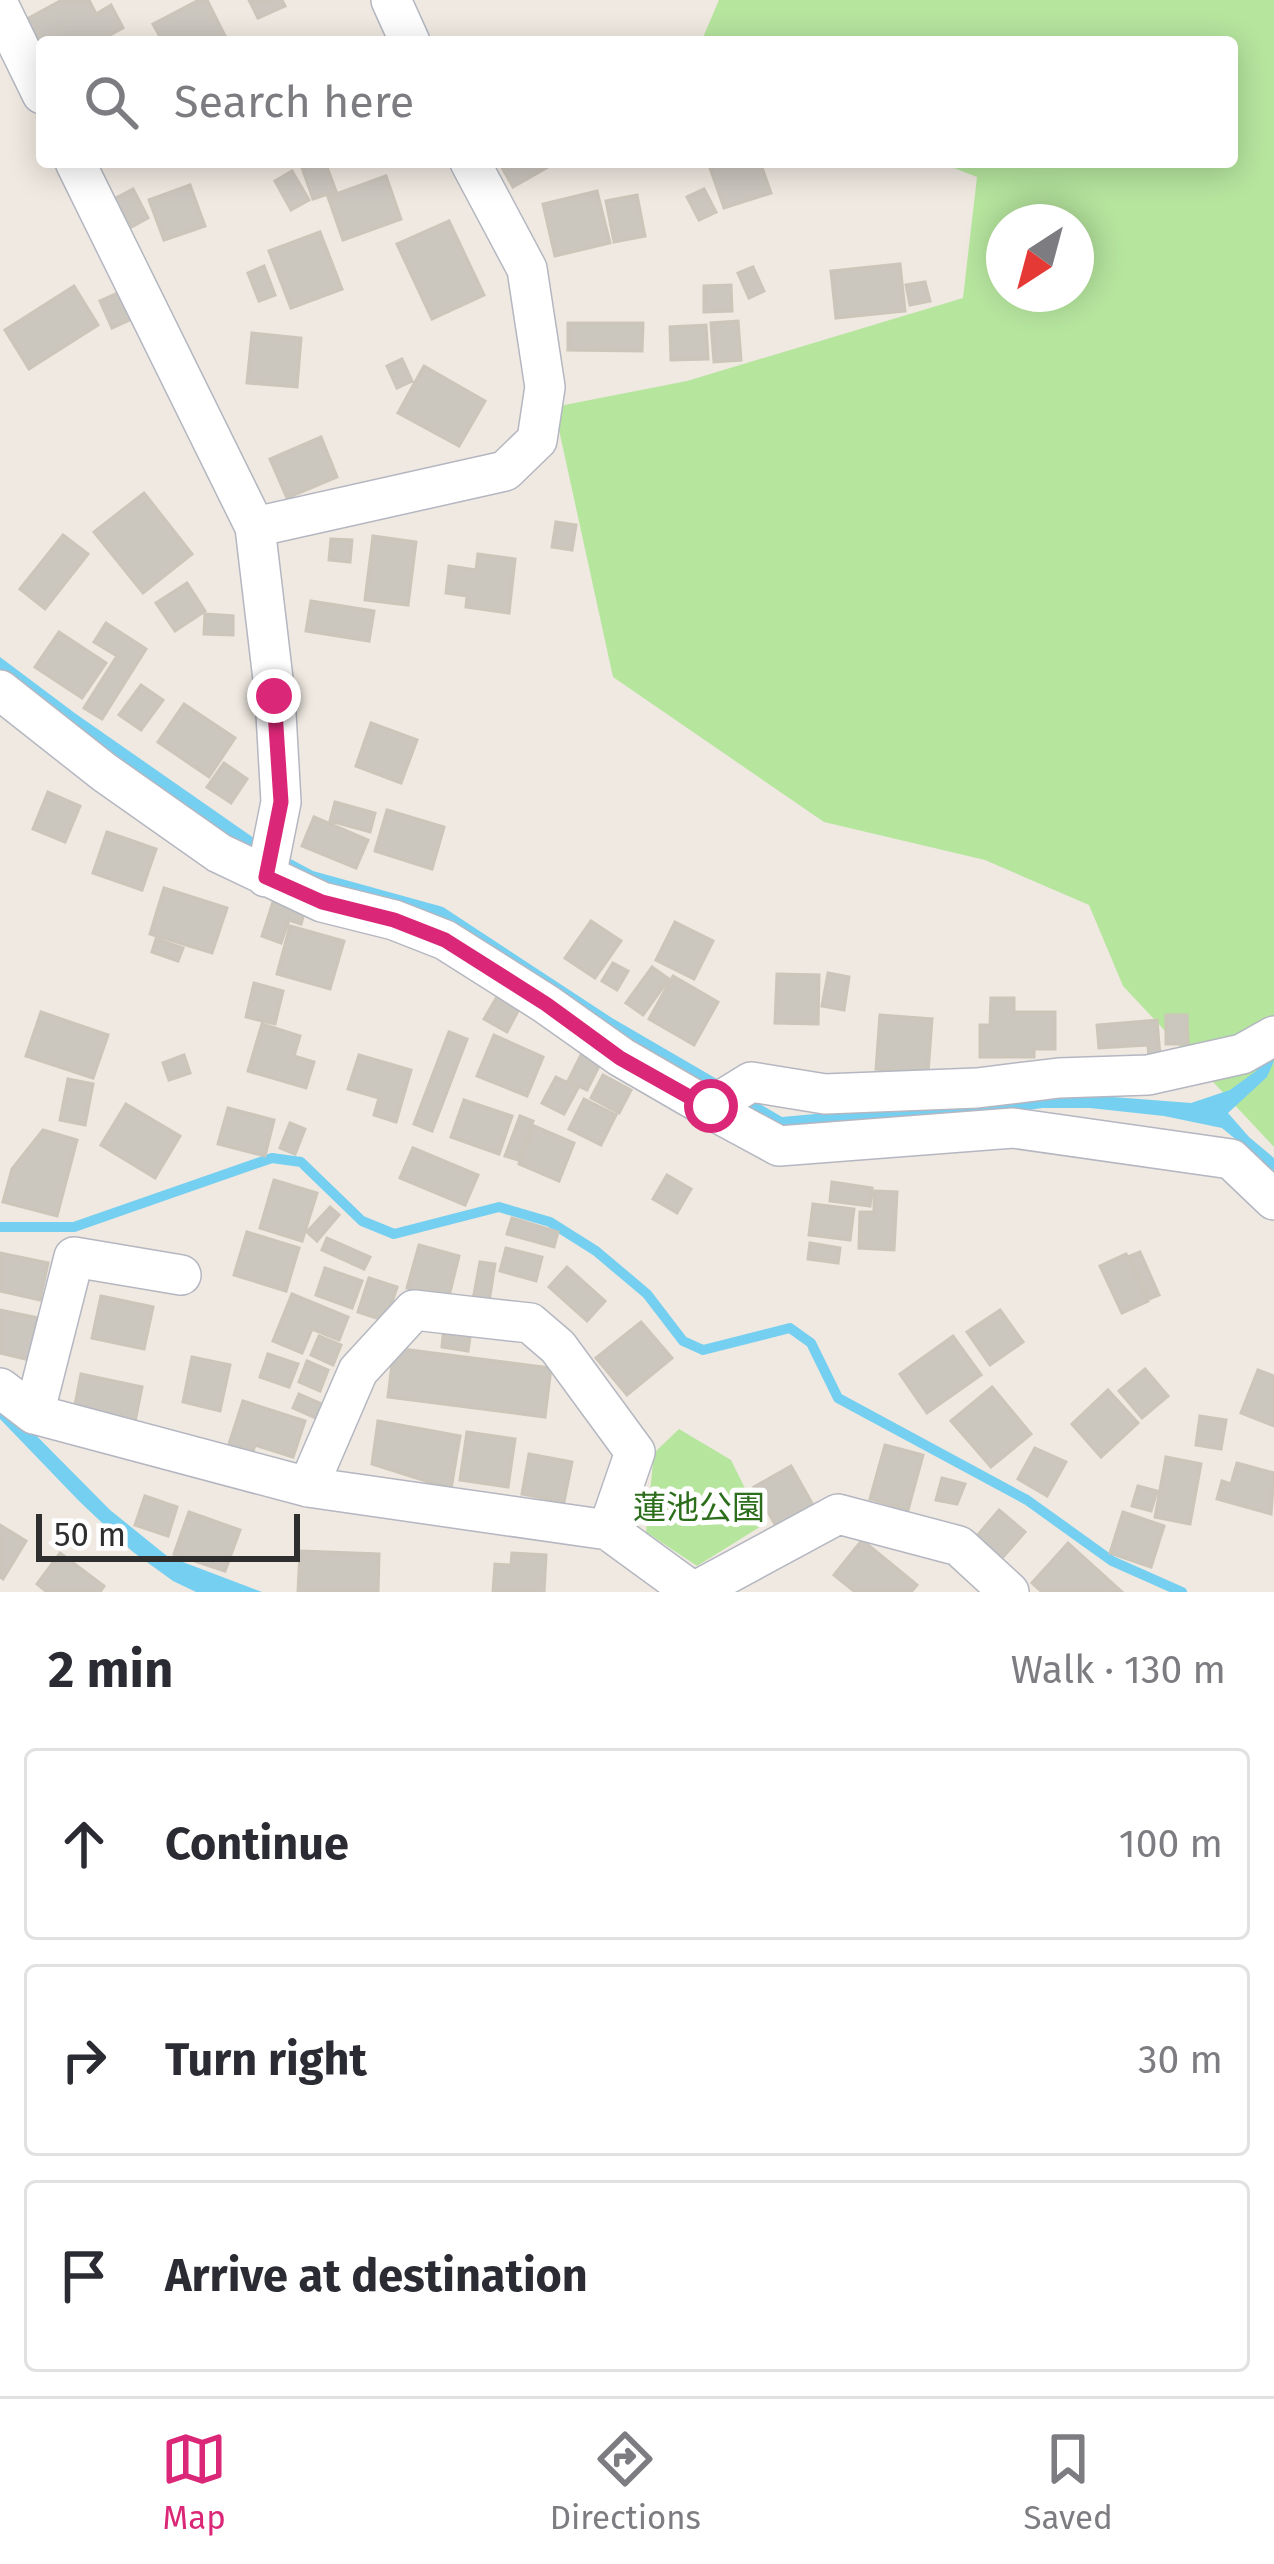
<!DOCTYPE html>
<meta charset="utf-8">
<style>
body{margin:0;font-family:"Fira Sans","Noto Sans JP",sans-serif;background:#f2f2f3;color:#2b2b33}
.compass{position:absolute;left:986px;top:204px;width:108px;height:108px;border-radius:50%;background:#fff;box-shadow:0 6px 30px #0003;rotate:216deg}
.scale{position:absolute;left:36px;bottom:30px;width:264px;box-sizing:border-box;padding-left:12px;border:6px solid #2e2e2e;border-top:0;font-size:33px;line-height:42px;white-space:nowrap;color:#2e2e2e;-webkit-text-stroke:9px #fff;paint-order:stroke}
.stop{position:absolute;width:36px;height:36px;margin:-27px;border:9px solid #db2777;border-radius:50%;background:#fff}
.stop.end{background:#db2777;border-color:#fff;box-shadow:0 3px 12px #0008}
.list{margin:0;padding:0;list-style:none}
h2{display:flex;justify-content:space-between;align-items:center;height:156px;margin:0;padding:0 48px;font-size:51px}
h2 small{font-size:39px;font-weight:400;color:#7c7c81}
.list li{display:grid;grid-template-columns:78px 1fr auto;gap:36px;align-items:center;box-sizing:border-box;height:192px;margin:0 24px 24px;padding:0 24px;border:3px solid #e1e1e2;border-radius:12px}
.list b{display:block;font-size:45px;white-space:nowrap}
.list em{font-size:39px;font-style:normal;color:#7c7c81}
.icon{flex:none;width:66px;height:66px;fill:none;stroke:currentColor;stroke-width:2;stroke-linecap:round;stroke-linejoin:round}
.map{position:relative;flex:none;width:1274px;height:1592px;overflow:hidden}
.search{position:absolute;background:#fff;box-shadow:0 6px 30px #0003;left:36px;right:36px;top:36px;height:132px;display:flex;align-items:center;gap:30px;box-sizing:border-box;padding:0 42px;border-radius:12px;color:#7c7c81;font-size:45px}
.sheet{height:804px;background:#fff}
nav{display:flex;justify-content:space-around;align-items:center;box-sizing:border-box;height:168px;border-top:3px solid #e1e1e2;background:#fff;font-size:33px;color:#7c7c81}
nav a{display:grid;justify-items:center;gap:6px}
nav .on{color:#db2777}
.map>svg:first-child{display:block}
.green{fill:#b6e59e;fill-rule:evenodd}
.water{fill:#75cff0}
.lines{fill:none;stroke-linecap:round;stroke-linejoin:round}
.stream{stroke:#75cff0;stroke-width:10}
.building{fill:#cbc7bf;stroke:#cbc5ba;stroke-width:3}
.minor-casing{stroke:#b4b7c1;stroke-width:42}
.minor{stroke:#fff;stroke-width:39}
.route{stroke:#db2777;stroke-width:15}
.labels{text-anchor:middle;stroke-width:10;stroke-linejoin:round;paint-order:stroke}
.park-label{font-size:33px;fill:#2c6e1b;stroke:#fff}
</style>
<div class="map">
<svg width="1274" height="1592" viewBox="0 0 1274 1592">
<rect width="100%" height="100%" fill="#efe9e1"/>
<path class="green" d="M 719,0 L 1274,0 L 1274,1147 L 1123,986 L 1089,905 L 985,860 L 824,822 L 613,677 L 554,407 L 687,381 L 963,298 L 977,177 L 939,162 L 1232,162 L 1232,42 L 701,42 ZM 1004,222 L 1076,222 L 1076,294 L 1004,294 Z
M 679,1429 L 731,1460 L 763,1525 L 697,1566 L 646,1532 L 654,1453 Z"/>
<path class="water" d="M 0,657 L 76,714 L 261,843 L 313,871 L 443,907 L 612,1018 L 782,1117 L 957,1101 L 1074,1094 L 1191,1103 L 1230,1090 L 1256,1071 L 1267,1057 L 1274,1061 L 1267,1077 L 1228,1113 L 1249,1137 L 1274,1158 L 1274,1171 L 1222,1128 L 1164,1116 L 1090,1108 L 1042,1108 L 930,1124 L 781,1136 L 258,859 L 0,679 Z
M 0,1399 L 110,1510 L 167,1556 L 262,1592 L 196,1592 L 173,1581 L 133,1552 L 80,1502 L 0,1419 Z"/>
<g class="lines">
<path class="stream" d="M 0,1227 L 74,1227 L 272,1158 L 301,1162 L 362,1221 L 394,1234 L 499,1207 L 550,1222 L 596,1251 L 647,1294 L 683,1341 L 703,1350 L 790,1328 L 811,1343 L 838,1398 L 1027,1500 L 1112,1561 L 1182,1592"/>
</g>
<path class="building" d="M 62,0 L 89,0 L 96,14 L 111,5 L 123,28 L 97,42 L 42,42 L 42,51 L 25,20 Z
M 199,0 L 207,0 L 228,42 L 163,42 L 153,24 Z
M 249,0 L 282,0 L 285,6 L 258,18 Z
M 300,162 L 325,162 L 336,191 L 313,199 Z
M 499,162 L 545,162 L 548,167 L 513,187 Z
M 708,162 L 760,162 L 771,193 L 724,208 Z
M 292,171 L 309,200 L 291,210 L 275,181 Z
M 386,176 L 401,219 L 343,240 L 328,197 Z
M 190,185 L 205,226 L 164,240 L 149,200 Z
M 133,189 L 148,218 L 126,230 L 110,201 Z
M 704,189 L 716,212 L 699,220 L 687,197 Z
M 597,191 L 610,243 L 555,256 L 543,204 Z
M 637,195 L 645,236 L 614,242 L 606,201 Z
M 449,221 L 484,295 L 432,319 L 397,244 Z
M 320,232 L 342,289 L 291,308 L 269,251 Z
M 900,264 L 905,311 L 836,318 L 831,271 Z
M 264,266 L 275,295 L 259,301 L 248,273 Z
M 753,267 L 764,291 L 749,298 L 738,273 Z
M 925,282 L 930,301 L 910,305 L 906,285 Z
M 731,285 L 732,311 L 704,312 L 704,286 Z
M 74,286 L 98,325 L 29,369 L 5,330 Z
M 122,291 L 134,318 L 112,328 L 100,301 Z
M 738,321 L 741,360 L 714,362 L 711,323 Z
M 568,323 L 643,323 L 642,351 L 568,350 Z
M 706,325 L 708,359 L 671,360 L 670,327 Z
M 252,333 L 301,338 L 297,387 L 247,383 Z
M 402,359 L 412,381 L 397,388 L 387,366 Z
M 424,366 L 485,401 L 459,446 L 398,413 Z
M 321,437 L 337,477 L 287,498 L 270,459 Z
M 144,493 L 192,554 L 143,593 L 94,532 Z
M 556,522 L 576,525 L 572,550 L 552,547 Z
M 63,535 L 88,554 L 45,609 L 20,589 Z
M 373,536 L 416,542 L 408,605 L 365,600 Z
M 331,539 L 352,540 L 350,562 L 329,560 Z
M 478,554 L 515,559 L 509,613 L 466,607 L 467,596 L 446,593 L 449,566 L 476,570 Z
M 187,583 L 205,611 L 175,631 L 156,603 Z
M 311,601 L 374,611 L 369,641 L 306,631 Z
M 205,614 L 233,616 L 233,635 L 204,634 Z
M 106,623 L 146,649 L 102,719 L 84,708 L 117,656 L 94,642 Z
M 59,632 L 106,663 L 82,698 L 35,667 Z
M 141,685 L 163,700 L 141,730 L 119,715 Z
M 184,704 L 235,738 L 209,777 L 158,742 Z
M 371,723 L 417,740 L 401,783 L 356,766 Z
M 224,763 L 247,779 L 231,803 L 207,787 Z
M 48,792 L 80,806 L 65,842 L 33,829 Z
M 335,802 L 375,813 L 370,832 L 330,821 Z
M 387,810 L 444,827 L 432,869 L 375,851 Z
M 314,817 L 368,840 L 356,868 L 302,846 Z
M 107,832 L 156,849 L 142,890 L 93,873 Z
M 164,888 L 227,908 L 212,953 L 150,934 Z
M 276,893 L 307,903 L 301,924 L 289,920 L 281,943 L 262,936 Z
M 591,921 L 621,941 L 595,978 L 565,958 Z
M 675,922 L 713,941 L 694,979 L 656,960 Z
M 290,926 L 344,941 L 330,989 L 277,974 Z
M 156,939 L 183,948 L 178,961 L 152,952 Z
M 613,963 L 628,971 L 617,990 L 602,981 Z
M 652,967 L 669,979 L 643,1015 L 626,1003 Z
M 828,973 L 849,977 L 844,1010 L 822,1006 Z
M 777,974 L 819,975 L 818,1024 L 775,1023 Z
M 673,976 L 718,1002 L 694,1045 L 649,1019 Z
M 254,983 L 283,991 L 275,1024 L 246,1017 Z
M 497,997 L 519,1009 L 507,1032 L 484,1019 Z
M 991,998 L 1014,998 L 1014,1012 L 1055,1012 L 1055,1049 L 1034,1049 L 1034,1057 L 980,1057 L 980,1025 L 990,1025 Z
M 41,1012 L 108,1035 L 93,1078 L 26,1056 Z
M 880,1015 L 932,1019 L 928,1073 L 876,1069 Z
M 1166,1015 L 1187,1015 L 1188,1044 L 1166,1044 Z
M 1157,1020 L 1160,1056 L 1149,1057 L 1148,1045 L 1099,1048 L 1097,1025 Z
M 262,1024 L 300,1036 L 294,1056 L 314,1062 L 306,1088 L 248,1071 Z
M 449,1032 L 467,1039 L 432,1131 L 414,1124 Z
M 494,1035 L 543,1057 L 527,1096 L 477,1076 Z
M 582,1053 L 601,1062 L 587,1090 L 568,1081 Z
M 184,1055 L 190,1073 L 169,1080 L 163,1063 Z
M 359,1055 L 411,1070 L 396,1122 L 374,1115 L 379,1098 L 348,1089 Z
M 603,1075 L 631,1090 L 619,1113 L 591,1098 Z
M 556,1077 L 578,1088 L 564,1114 L 542,1103 Z
M 68,1079 L 93,1084 L 85,1125 L 60,1120 Z
M 584,1099 L 616,1115 L 601,1145 L 569,1129 Z
M 464,1100 L 512,1116 L 499,1154 L 451,1137 Z
M 126,1104 L 180,1136 L 155,1178 L 101,1145 Z
M 228,1108 L 274,1120 L 265,1156 L 218,1144 Z
M 520,1116 L 533,1121 L 518,1160 L 505,1156 Z
M 290,1123 L 305,1129 L 295,1154 L 280,1148 Z
M 534,1126 L 574,1143 L 559,1181 L 519,1164 Z
M 43,1130 L 77,1140 L 57,1216 L 3,1202 L 12,1169 Z
M 413,1148 L 478,1175 L 465,1205 L 400,1178 Z
M 667,1175 L 691,1189 L 677,1213 L 653,1199 Z
M 274,1180 L 317,1193 L 302,1241 L 260,1228 Z
M 832,1182 L 872,1188 L 870,1206 L 830,1201 Z
M 874,1191 L 897,1192 L 894,1250 L 859,1248 L 860,1212 L 874,1212 Z
M 813,1204 L 854,1209 L 850,1240 L 809,1235 Z
M 330,1207 L 339,1215 L 317,1241 L 307,1232 Z
M 512,1218 L 558,1232 L 554,1247 L 507,1234 Z
M 247,1232 L 299,1248 L 286,1291 L 234,1275 Z
M 327,1238 L 370,1257 L 364,1269 L 322,1250 Z
M 810,1243 L 840,1248 L 838,1263 L 808,1259 Z
M 419,1245 L 459,1256 L 448,1300 L 407,1288 Z
M 506,1248 L 542,1257 L 536,1281 L 500,1271 Z
M 1140,1252 L 1159,1295 L 1149,1299 L 1130,1256 Z
M 0,1253 L 48,1263 L 40,1300 L 0,1291 Z
M 1126,1254 L 1148,1301 L 1122,1313 L 1100,1266 Z
M 480,1262 L 495,1264 L 488,1308 L 472,1305 Z
M 567,1267 L 605,1301 L 587,1321 L 549,1287 Z
M 325,1268 L 362,1281 L 352,1308 L 316,1295 Z
M 369,1278 L 397,1287 L 386,1321 L 358,1312 Z
M 292,1294 L 348,1317 L 339,1340 L 312,1329 L 302,1353 L 273,1341 Z
M 101,1296 L 153,1307 L 144,1349 L 92,1338 Z
M 0,1310 L 38,1318 L 29,1360 L 0,1353 Z
M 1000,1310 L 1023,1342 L 990,1365 L 967,1332 Z
M 641,1322 L 672,1358 L 627,1395 L 596,1358 Z
M 444,1326 L 471,1330 L 468,1351 L 442,1347 Z
M 319,1336 L 341,1345 L 333,1365 L 311,1355 Z
M 953,1336 L 981,1375 L 927,1413 L 900,1374 Z
M 394,1348 L 551,1368 L 545,1417 L 388,1397 Z
M 268,1354 L 298,1364 L 289,1387 L 260,1377 Z
M 192,1357 L 230,1365 L 220,1411 L 183,1402 Z
M 307,1361 L 328,1370 L 320,1391 L 299,1382 Z
M 1145,1369 L 1168,1396 L 1142,1418 L 1119,1391 Z
M 1258,1370 L 1274,1376 L 1274,1426 L 1241,1413 Z
M 81,1374 L 142,1387 L 134,1427 L 73,1415 Z
M 992,1387 L 1031,1434 L 991,1467 L 951,1421 Z
M 1108,1390 L 1138,1423 L 1101,1457 L 1072,1424 Z
M 299,1394 L 324,1405 L 318,1419 L 293,1408 Z
M 243,1401 L 305,1421 L 293,1457 L 255,1445 L 251,1458 L 227,1450 Z
M 1200,1416 L 1226,1420 L 1221,1449 L 1196,1445 Z
M 378,1421 L 460,1436 L 451,1489 L 372,1464 Z
M 467,1432 L 515,1439 L 508,1487 L 460,1480 Z
M 885,1445 L 923,1455 L 908,1510 L 870,1499 Z
M 1035,1448 L 1066,1462 L 1047,1496 L 1018,1479 Z
M 529,1454 L 572,1462 L 564,1502 L 522,1494 Z
M 1166,1457 L 1201,1464 L 1190,1524 L 1155,1517 Z
M 1237,1463 L 1274,1473 L 1271,1514 L 1217,1499 L 1222,1481 L 1231,1484 Z
M 791,1466 L 818,1514 L 781,1535 L 754,1487 Z
M 942,1478 L 965,1484 L 957,1504 L 936,1500 Z
M 1138,1486 L 1157,1491 L 1151,1511 L 1132,1506 Z
M 145,1496 L 177,1507 L 168,1536 L 135,1525 Z
M 999,1510 L 1025,1532 L 996,1565 L 971,1543 Z
M 189,1512 L 240,1530 L 225,1571 L 174,1554 Z
M 1123,1512 L 1164,1526 L 1151,1567 L 1110,1553 Z
M 0,1525 L 26,1541 L 3,1579 L 0,1577 Z
M 862,1540 L 917,1585 L 911,1592 L 855,1592 L 834,1575 Z
M 1068,1543 L 1122,1592 L 1042,1592 L 1032,1583 Z
M 300,1551 L 379,1554 L 378,1592 L 298,1592 Z
M 60,1553 L 104,1586 L 100,1592 L 47,1592 L 37,1584 Z
M 512,1553 L 546,1555 L 544,1592 L 493,1592 L 495,1564 L 511,1565 Z"/>
<g class="lines">
<g class="minor-casing">
<path id="minor" d="M 391,0 L 410,42
M 0,8 L 42,94
M 75,162 L 255,527 L 275,696 L 281,802 L 266,877
M 255,527 L 505,471 L 537,440 L 545,387 L 527,269 L 470,162
M 0,690 L 104,772 L 219,853 L 322,902 L 394,920 L 445,940 L 546,1004 L 621,1057 L 709,1108 L 751,1082 L 825,1094 L 977,1088 L 1059,1078 L 1148,1075 L 1242,1054 L 1274,1036
M 709,1108 L 779,1146 L 1013,1128 L 1231,1159 L 1274,1200
M 0,1388 L 34,1414 L 308,1487 L 608,1530 L 693,1592
M 34,1414 L 74,1257 L 181,1275
M 308,1487 L 358,1371 L 414,1310 L 530,1323 L 558,1347 L 635,1452 L 608,1530
M 694,1592 L 838,1514 L 959,1546 L 1009,1592"/>
</g>
<use href="#minor" class="minor"/>
</g>
<g class="lines">
<path class="route" d="M 274,696 L 281,802 L 266,877 L 322,902 L 394,920 L 445,940 L 546,1004 L 620,1058 L 709,1108 L 711,1106"/>
</g>
<g class="labels">
<g class="park-label">
<text x="699" y="1519">蓮池公園</text>
</g>
</g>
</svg>
<svg class="compass" viewBox="-18 -18 36 36"><path d="M0-13l5 13h-10z" fill="#e53935"/><path d="M0 13l5-13h-10z" fill="#7c7c81"/></svg>
<div class="scale">50 m</div>
<div class="stop" style="left:711px;top:1106px"></div>
<div class="stop end" style="left:274px;top:696px"></div>
<div class="search"><svg class="icon" aria-label="search" viewBox="0 0 24 24"><circle cx="10" cy="10" r="6"/><path d="M15 15l6 6"/></svg>Search here</div>
</div>
<section class="sheet">
<h2>2 min<small>Walk · 130 m</small></h2>
<ul class="list">
<li><svg class="icon" aria-label="ahead" viewBox="0 0 24 24"><path d="M12 20V5M6 11l6-6 6 6"/></svg><div><b>Continue</b></div><em>100 m</em></li>
<li><svg class="icon" aria-label="right" viewBox="0 0 24 24"><path d="M7 20v-9h11M14 6l5 5-5 5"/></svg><div><b>Turn right</b></div><em>30 m</em></li>
<li><svg class="icon" aria-label="arrive" viewBox="0 0 24 24"><path d="M6 21V4h12l-3 4 3 4H6"/></svg><div><b>Arrive at destination</b></div></li>
</ul>
</section>
<nav>
<a class="on"><svg class="icon" aria-label="map" viewBox="0 0 24 24"><path d="M3 6l6-2 6 2 6-2v14l-6 2-6-2-6 2zM9 4v14M15 6v14"/></svg>Map</a>
<a><svg class="icon" aria-label="directions" viewBox="0 0 24 24"><path d="M12 3l9 9-9 9-9-9zM9 14v-3h6M13 9l2 2-2 2"/></svg>Directions</a>
<a><svg class="icon" aria-label="saved" viewBox="0 0 24 24"><path d="M7 4h10v16l-5-4-5 4z"/></svg>Saved</a>
</nav>
